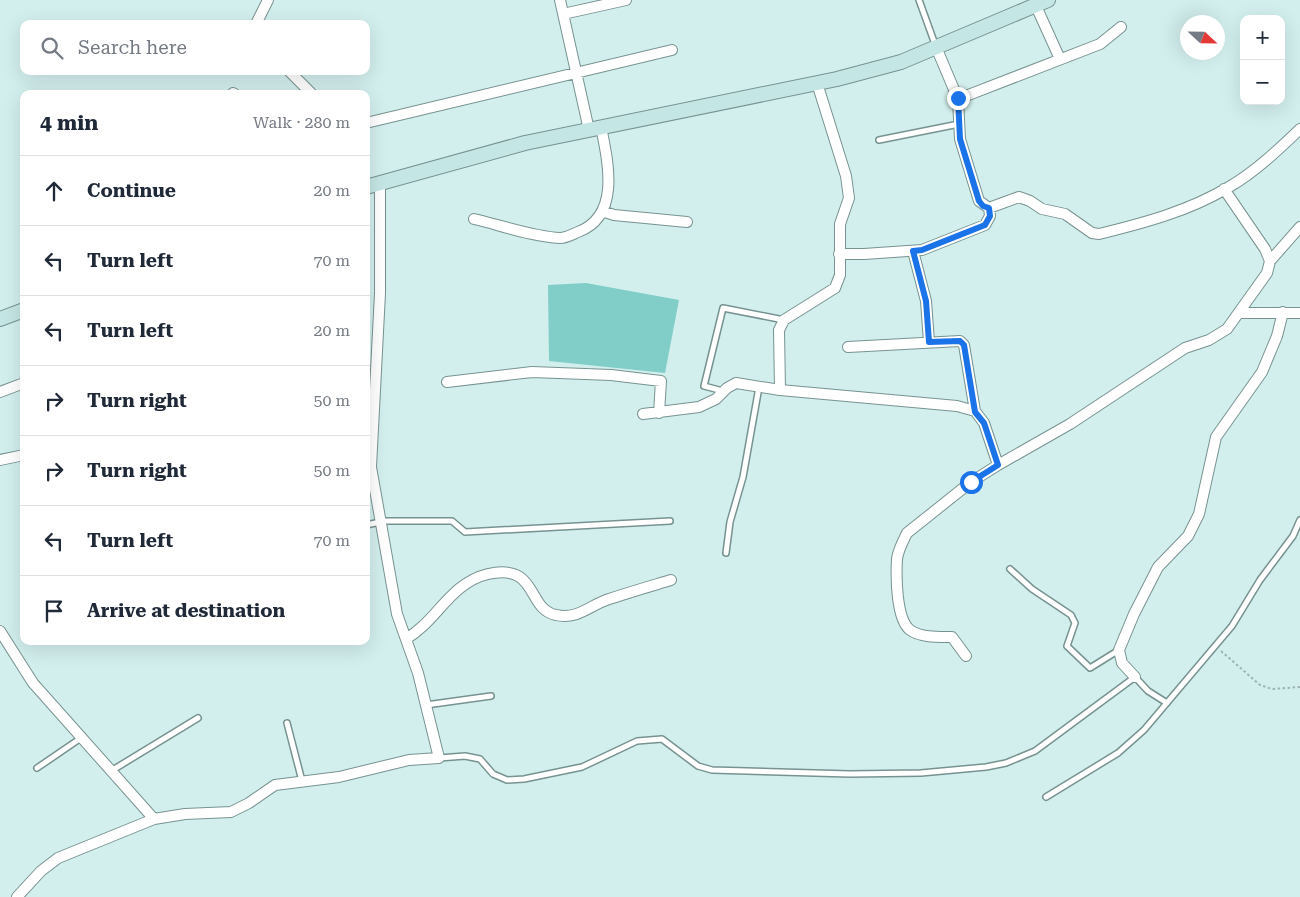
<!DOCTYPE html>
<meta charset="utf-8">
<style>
body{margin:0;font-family:"Roboto Serif",serif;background:#f2f2f3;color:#1f2937}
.controls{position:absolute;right:15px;top:15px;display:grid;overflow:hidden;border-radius:10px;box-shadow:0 5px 20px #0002}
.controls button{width:45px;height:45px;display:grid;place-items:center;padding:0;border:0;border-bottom:1px solid #e0e1e3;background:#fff;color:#1f2937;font:25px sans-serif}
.compass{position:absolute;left:1180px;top:15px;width:45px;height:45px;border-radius:50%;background:#fff;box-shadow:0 5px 20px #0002;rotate:112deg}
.stop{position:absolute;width:15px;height:15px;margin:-11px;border:4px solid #1a73e8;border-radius:50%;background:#fff}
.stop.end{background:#1a73e8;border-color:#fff;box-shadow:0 1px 5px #0008}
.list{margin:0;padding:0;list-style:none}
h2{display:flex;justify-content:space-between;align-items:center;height:65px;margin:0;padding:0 20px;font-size:21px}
h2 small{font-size:16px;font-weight:400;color:#747a83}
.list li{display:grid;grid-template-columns:32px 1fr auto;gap:15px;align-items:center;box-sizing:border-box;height:70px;padding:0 20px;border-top:1px solid #e0e1e3}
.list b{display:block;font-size:19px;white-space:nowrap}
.list em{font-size:16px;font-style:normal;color:#747a83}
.icon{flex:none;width:28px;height:28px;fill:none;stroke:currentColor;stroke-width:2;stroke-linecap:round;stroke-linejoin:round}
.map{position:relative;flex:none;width:1300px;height:897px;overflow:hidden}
.search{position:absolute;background:#fff;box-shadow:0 5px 20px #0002;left:20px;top:20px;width:350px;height:55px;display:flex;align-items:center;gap:12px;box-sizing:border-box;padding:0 18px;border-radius:10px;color:#747a83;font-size:19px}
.panel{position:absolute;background:#fff;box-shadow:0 5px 20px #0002;left:20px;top:90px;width:350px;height:555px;border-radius:10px}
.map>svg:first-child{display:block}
.green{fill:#81cdc8}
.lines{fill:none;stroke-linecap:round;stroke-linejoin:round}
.lane-casing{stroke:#779391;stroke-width:8}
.street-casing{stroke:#779391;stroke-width:12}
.secondary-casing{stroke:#779391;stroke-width:16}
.path{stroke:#9cb3b2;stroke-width:2;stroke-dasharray:2.5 2.5;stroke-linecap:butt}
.lane{stroke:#fff;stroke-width:5}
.street{stroke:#fff;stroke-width:10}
.secondary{stroke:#c4e6e4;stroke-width:14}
.route{stroke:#1a73e8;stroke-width:6}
</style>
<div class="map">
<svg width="1300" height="897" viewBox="0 0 1300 897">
<rect width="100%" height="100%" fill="#d2efed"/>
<path class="green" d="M 586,283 L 679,300 L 665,373 L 549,361 L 548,285 Z"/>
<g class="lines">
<g class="lane-casing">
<path id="lane" d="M 919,0 L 936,47
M 879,140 L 959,124
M 723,391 L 704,386 L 723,308 L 784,320
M 366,525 L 385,521 L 452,521 L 465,532 L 670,521
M 726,553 L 730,522 L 743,477 L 759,387
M 1010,569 L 1032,589 L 1071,615 L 1075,623 L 1067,646 L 1090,668 L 1119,650
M 426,705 L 491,696
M 287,723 L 302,781
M 439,758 L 465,756 L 480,759 L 493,774 L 507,780 L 524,779 L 582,767 L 637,741 L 662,739 L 698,766 L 712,770 L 850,774 L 921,773 L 986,767 L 1006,763 L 1035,751 L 1135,677 L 1148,691 L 1167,703
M 37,768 L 81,738
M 111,771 L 198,718
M 1046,797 L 1118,753 L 1144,730 L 1232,626 L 1260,580 L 1293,536 L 1300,520"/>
</g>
<g class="street-casing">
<path id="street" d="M 560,0 L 589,130
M 1036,6 L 1060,59
M 563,14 L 626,0
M 256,24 L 268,0
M 936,47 L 958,99 L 960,139 L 979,201 L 989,208 L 1019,197 L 1030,201 L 1042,209 L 1065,214 L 1092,233 L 1099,234 C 1144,223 1189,211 1229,187 C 1255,172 1278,150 1300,129
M 289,71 L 312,94
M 233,93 L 235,94
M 958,99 L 1100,44 L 1121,27
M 366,123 L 672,50
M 602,211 L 614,215 L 687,222
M 474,219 C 500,225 534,237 560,238 C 566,238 573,234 578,232 C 621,216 608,162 601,127
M 913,251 L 926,301 L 929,342
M 839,254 L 864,254 L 922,250 L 985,225 L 990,216 L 989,208
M 1270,261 L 1300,227
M 1239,313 L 1300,313
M 848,347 L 960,341 L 964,345 L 975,411
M 447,382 L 532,372 L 611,375 L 661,381 L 659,413
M 780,390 L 779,330 L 784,320 L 835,288 L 840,275 L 840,224 L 849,198 L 846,176 L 817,83
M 0,392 L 24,383
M 643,414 L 699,407 L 716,399 L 727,388 L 736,383 L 780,390 L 957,406 L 975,411 L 984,423 L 998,465
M 0,460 L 24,455
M 0,631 L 33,683 L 154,819
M 406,639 C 437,621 450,583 488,574 C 539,563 526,609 556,615 C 578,620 590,605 609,599 C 630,592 651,586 671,580
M 966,656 L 952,637 C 940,637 921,638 910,630 C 896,619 896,576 897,559 C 898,550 903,541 907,533 L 971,482 L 998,465 L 1070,424 L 1185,348 L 1209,340 L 1227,329 L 1267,273 L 1270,261 L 1265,249 L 1224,189
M 1135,677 L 1122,663 L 1119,650 L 1134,614 L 1158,567 L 1188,536 L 1199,514 L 1216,437 L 1262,372 L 1277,336 L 1283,312
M 17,897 L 41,871 L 58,858 L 154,819 L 185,814 L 231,812 L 249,803 L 275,785 L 339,777 L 409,760 L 439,758 L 418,673 L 397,614 L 371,467 L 380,293 L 380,183"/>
</g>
<g class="secondary-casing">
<path id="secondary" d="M 366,187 L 525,143 L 837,79 L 901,62 L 1048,0
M 0,319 L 24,310"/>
</g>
<path class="path" d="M 1221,651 L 1260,685 L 1272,689 L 1300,687"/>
<use href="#lane" class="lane"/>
<use href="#street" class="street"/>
<use href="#secondary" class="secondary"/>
</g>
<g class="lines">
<path class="route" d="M 958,98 L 960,139 L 979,201 L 983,206 L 989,208 L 990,216 L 985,225 L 922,250 L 913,251 L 926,301 L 929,342 L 960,341 L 964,345 L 975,412 L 984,423 L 998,465 L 971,482"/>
</g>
</svg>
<div class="controls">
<button>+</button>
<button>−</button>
</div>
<svg class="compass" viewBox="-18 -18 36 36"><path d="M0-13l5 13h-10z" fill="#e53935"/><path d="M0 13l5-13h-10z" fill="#747a83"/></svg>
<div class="stop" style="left:971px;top:482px"></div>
<div class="stop end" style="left:958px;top:98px"></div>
<div class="search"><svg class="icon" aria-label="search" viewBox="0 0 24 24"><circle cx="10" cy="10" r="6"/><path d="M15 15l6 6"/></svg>Search here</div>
<section class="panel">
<h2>4 min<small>Walk · 280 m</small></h2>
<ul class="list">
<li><svg class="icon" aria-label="ahead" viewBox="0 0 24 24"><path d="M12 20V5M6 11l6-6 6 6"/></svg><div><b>Continue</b></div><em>20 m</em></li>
<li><svg class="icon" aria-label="left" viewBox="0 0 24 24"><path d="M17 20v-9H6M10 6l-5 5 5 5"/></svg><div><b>Turn left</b></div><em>70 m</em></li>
<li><svg class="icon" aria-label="left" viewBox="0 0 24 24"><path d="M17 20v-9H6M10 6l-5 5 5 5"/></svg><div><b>Turn left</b></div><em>20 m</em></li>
<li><svg class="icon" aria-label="right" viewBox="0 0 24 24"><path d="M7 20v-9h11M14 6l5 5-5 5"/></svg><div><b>Turn right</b></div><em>50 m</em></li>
<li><svg class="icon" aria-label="right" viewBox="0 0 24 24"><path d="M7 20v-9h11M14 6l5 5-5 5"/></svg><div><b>Turn right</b></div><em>50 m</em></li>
<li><svg class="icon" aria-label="left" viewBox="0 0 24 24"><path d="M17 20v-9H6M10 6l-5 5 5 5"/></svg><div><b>Turn left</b></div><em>70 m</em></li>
<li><svg class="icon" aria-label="arrive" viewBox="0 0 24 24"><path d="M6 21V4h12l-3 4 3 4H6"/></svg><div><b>Arrive at destination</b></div></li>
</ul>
</section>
</div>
